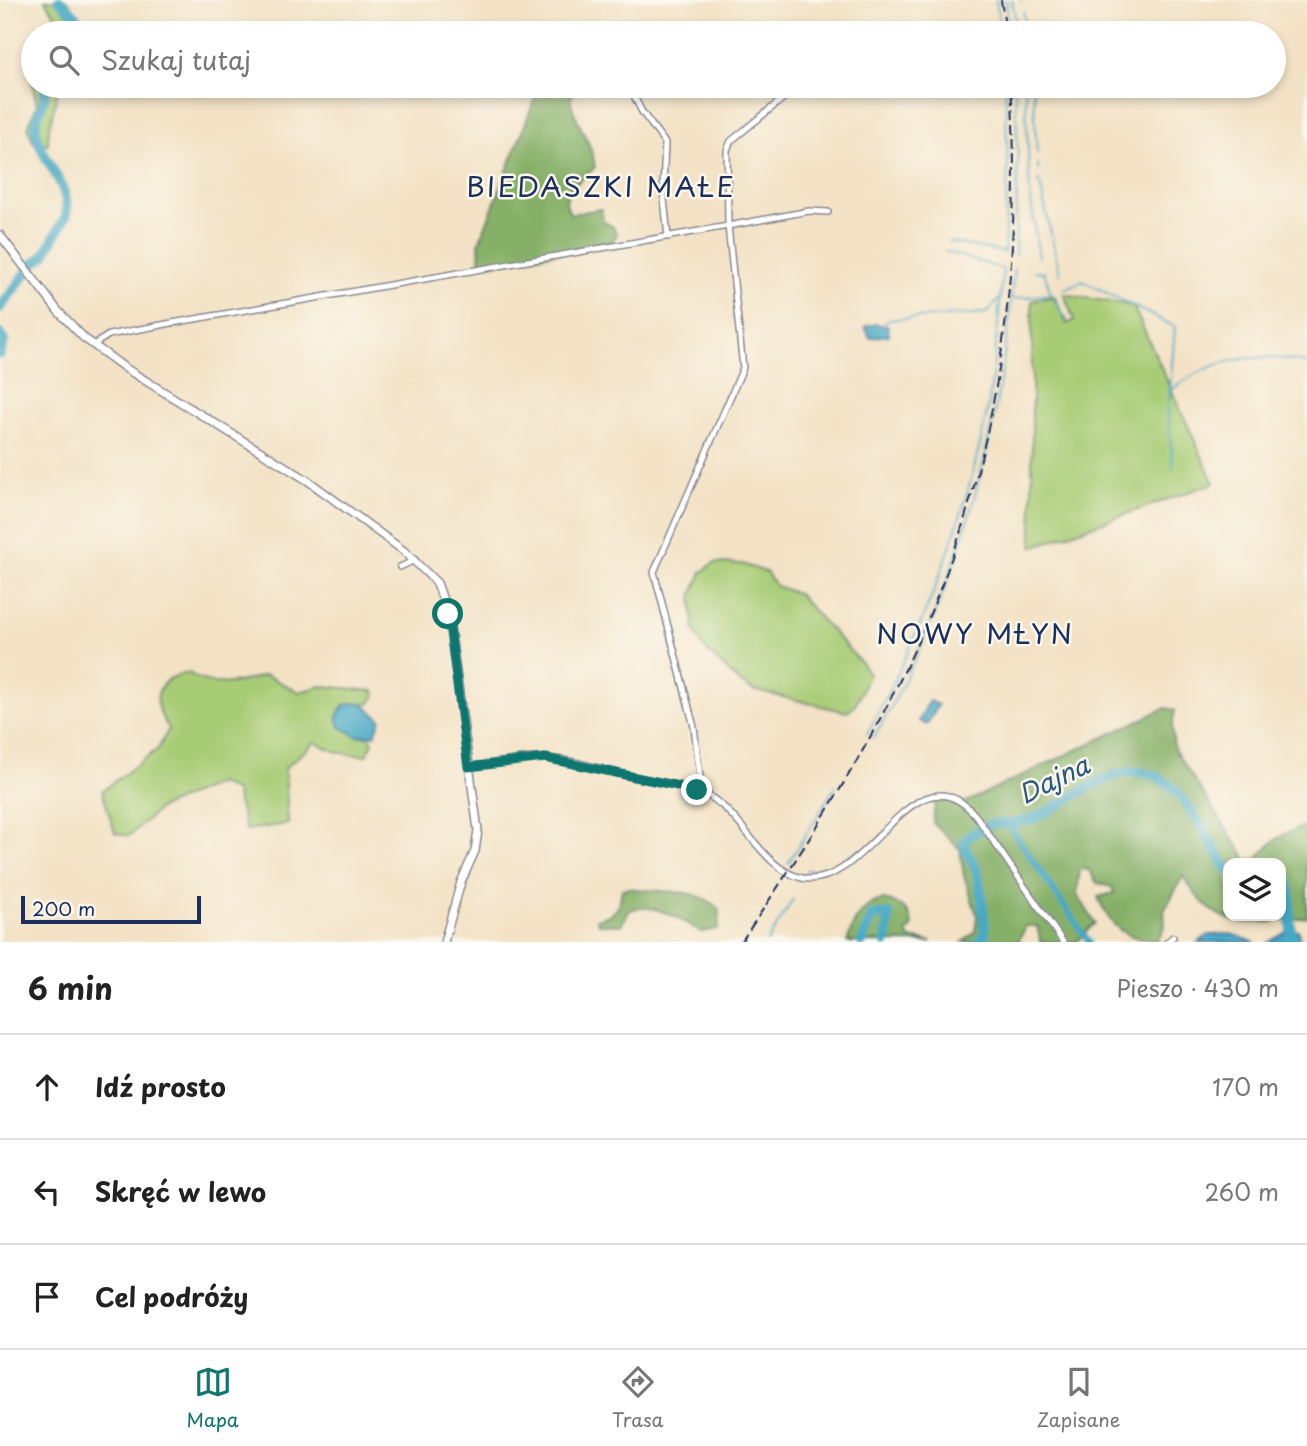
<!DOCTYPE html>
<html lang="pl">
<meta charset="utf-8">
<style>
body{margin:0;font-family:"Playpen Sans",sans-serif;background:#f6f6f6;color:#222}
.controls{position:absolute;right:21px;bottom:21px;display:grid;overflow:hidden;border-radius:14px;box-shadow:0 4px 10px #0003}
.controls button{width:63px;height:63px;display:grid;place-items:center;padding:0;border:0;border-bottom:2px solid #e0e0e0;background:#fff;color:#222;font:35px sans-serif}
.scale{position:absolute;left:21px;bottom:18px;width:180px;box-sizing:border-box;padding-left:7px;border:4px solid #1b2f5e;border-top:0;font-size:19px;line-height:24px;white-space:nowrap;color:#1b2f5e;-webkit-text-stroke:5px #fbf7ec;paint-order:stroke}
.stop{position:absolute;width:21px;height:21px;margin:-16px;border:5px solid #0f766e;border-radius:50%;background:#fff}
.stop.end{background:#0f766e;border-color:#fff;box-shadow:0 2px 7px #0008}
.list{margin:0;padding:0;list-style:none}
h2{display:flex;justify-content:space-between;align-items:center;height:91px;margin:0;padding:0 28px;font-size:30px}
h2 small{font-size:23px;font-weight:400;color:#767676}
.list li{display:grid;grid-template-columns:46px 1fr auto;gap:21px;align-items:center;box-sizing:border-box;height:105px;padding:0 28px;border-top:2px solid #e0e0e0}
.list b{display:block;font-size:26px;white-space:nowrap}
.list em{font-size:23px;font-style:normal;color:#767676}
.icon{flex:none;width:38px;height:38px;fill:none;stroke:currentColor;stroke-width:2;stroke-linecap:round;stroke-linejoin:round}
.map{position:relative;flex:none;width:1307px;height:942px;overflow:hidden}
.search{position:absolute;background:#fff;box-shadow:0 4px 10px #0003;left:21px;right:21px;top:21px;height:77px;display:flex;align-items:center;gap:18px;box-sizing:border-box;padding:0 24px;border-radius:38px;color:#767676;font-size:26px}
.sheet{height:406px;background:#fff}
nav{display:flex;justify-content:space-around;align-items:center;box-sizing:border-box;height:98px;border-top:2px solid #e0e0e0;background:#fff;font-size:19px;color:#767676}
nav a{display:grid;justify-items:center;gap:4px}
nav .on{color:#0f766e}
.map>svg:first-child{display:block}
.green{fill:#a8cc76;stroke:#627e6a;stroke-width:2}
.forest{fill:#86b067;stroke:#507062;stroke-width:2;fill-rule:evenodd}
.water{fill:#46a9c5;stroke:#306c92;stroke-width:2}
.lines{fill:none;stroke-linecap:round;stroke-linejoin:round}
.stream{stroke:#46a9c5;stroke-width:2}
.canal{stroke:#46a9c5;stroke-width:6}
.river{stroke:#46a9c5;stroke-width:10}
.minor-casing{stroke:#878892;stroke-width:8}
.secondary-casing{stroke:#878892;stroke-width:10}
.minor{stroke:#fff;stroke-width:5}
.secondary{stroke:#fff;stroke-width:7}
.rail{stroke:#1b2f5e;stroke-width:2;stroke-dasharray:10 5;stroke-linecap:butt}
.route{stroke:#0f766e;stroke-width:9}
.labels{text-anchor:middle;stroke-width:5;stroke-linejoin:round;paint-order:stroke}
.water-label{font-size:26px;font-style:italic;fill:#2a5a82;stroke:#fbf7ec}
.quarter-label{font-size:28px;letter-spacing:2px;fill:#1b2f5e;stroke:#fbf7ec}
</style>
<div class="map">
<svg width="1307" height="942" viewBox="0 0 1307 942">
<rect width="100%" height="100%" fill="#fbf7ec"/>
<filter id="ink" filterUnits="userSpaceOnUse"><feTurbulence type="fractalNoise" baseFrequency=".0143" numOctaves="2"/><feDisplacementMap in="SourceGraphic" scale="14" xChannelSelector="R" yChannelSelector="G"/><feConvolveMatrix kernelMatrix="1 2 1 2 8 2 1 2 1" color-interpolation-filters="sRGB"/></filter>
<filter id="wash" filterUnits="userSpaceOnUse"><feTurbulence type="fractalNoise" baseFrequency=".00686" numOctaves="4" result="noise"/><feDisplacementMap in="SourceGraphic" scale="28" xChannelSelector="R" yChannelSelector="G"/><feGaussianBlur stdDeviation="1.57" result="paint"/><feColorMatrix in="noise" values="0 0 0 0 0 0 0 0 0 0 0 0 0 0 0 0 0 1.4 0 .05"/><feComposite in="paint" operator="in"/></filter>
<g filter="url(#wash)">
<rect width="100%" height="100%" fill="#f3e2c5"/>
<path class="green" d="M 45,0 L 67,0 L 91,33 L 62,33 L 62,25 Z
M 33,80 L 33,86 L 58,86 C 57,107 47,123 48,144 L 33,142 L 28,127 L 37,105 L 32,81 Z
M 1064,294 L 1133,306 L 1214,483 L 1032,547 L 1032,301 L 1054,296 L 1067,324 L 1074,320 Z
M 714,563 L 742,564 L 766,572 L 776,586 L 798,594 L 862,664 L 869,674 L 855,705 L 847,712 L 752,690 L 738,681 L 703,647 L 694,629 L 692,596 L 702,572 Z
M 189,673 C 213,690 239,683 266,675 L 299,692 L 322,686 L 374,691 L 375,696 L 369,704 L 354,703 L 357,736 L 369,736 L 373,743 L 367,755 C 348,756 331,752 315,742 L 285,768 L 288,824 L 246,830 L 235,791 L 219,783 L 160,808 L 129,836 L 115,833 L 102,791 L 158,749 L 169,729 C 150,702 153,678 189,673 Z"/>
<path class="forest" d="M 540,86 L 573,86 L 574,93 L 570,99 C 575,123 592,141 595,167 C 582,181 555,193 571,214 L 601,209 L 603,221 L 613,227 L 617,234 L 611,243 L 487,265 L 480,260 L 479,243 Z
M 1165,708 L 1175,710 L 1172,726 L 1174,749 L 1247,860 L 1257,859 C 1268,844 1287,828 1307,827 L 1307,917 C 1249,926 1217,933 1183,876 L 1164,911 L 1165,926 L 1158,940 C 1124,940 1110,927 1098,897 L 1114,893 L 1112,887 L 1097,883 L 1089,870 L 1080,869 L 1077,894 L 1095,923 L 1076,942 L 1041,942 L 1037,926 L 1026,926 L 1018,942 L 963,942 L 975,932 L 977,915 L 964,876 L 960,849 L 933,823 L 935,800 L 943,798 L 960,805 ZM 1228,863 L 1281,863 L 1281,916 L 1228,916 Z
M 629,888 C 658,894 700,885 720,911 L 718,929 L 701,932 C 682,920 653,901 630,910 L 621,925 L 598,924 L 597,919 C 618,914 619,909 622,889 Z
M 882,900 C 899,902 912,909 912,928 L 907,932 L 909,938 L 932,942 L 847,942 C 853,922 860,906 882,900 Z"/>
<path class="water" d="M 875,324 L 888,326 L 889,335 L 870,338 L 865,327 Z
M 929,701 L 938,705 L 927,725 L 919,721 Z
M 354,703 L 363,704 L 381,719 L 375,735 L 357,736 L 340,727 L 337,716 L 344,705 Z
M 1298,930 L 1300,942 L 1269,942 L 1286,932 Z
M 1231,934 L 1255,942 L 1198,942 L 1209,935 Z"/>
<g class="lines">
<path class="stream" d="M 996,0 L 1001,33
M 1006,0 L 1010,33
M 1012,0 L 1018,33
M 1021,0 L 1021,1
M 1023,12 L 1027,33
M 1025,86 L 1030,194 L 1039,257
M 1033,86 L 1037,153
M 1038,163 L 1038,170
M 1039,180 L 1060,274
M 949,242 L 1003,252
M 944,251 L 1003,269
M 1004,252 L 1008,166 L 1005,86
M 1015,255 L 1018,159 L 1015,86
M 1034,271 L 1043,272
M 1044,272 L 1051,294 L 1067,320
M 1063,290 L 1083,281 L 1175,327 L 1168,414 L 1173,467
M 1014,299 L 1052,294
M 884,325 L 887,320 L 987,313 L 999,299
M 1170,391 C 1213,357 1255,352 1307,363
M 867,734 C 922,632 965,525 987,411 C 996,364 998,316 1003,269
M 874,738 C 957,593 1001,435 1014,269
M 843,859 L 859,849
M 788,863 L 836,786
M 806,870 L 821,870 L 836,864
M 767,942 L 793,899"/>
<path class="canal" d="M 1009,826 L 1089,942"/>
<path class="river" d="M 59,0 L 76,16 L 76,33
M 0,308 L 33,264 L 44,256 L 66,216 C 72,186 41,160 36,134 C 32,116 49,101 44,86
M 0,334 L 4,341 L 0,354
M 1281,870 L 1285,871 L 1290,893 L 1291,942
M 862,942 L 872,916 L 889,914 L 886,942
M 979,942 L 985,934 C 983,912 982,888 975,867 C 972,857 965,854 964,842 L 970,835 L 994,823 C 1055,837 1115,731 1175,790 C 1191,806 1213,849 1228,870"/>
</g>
</g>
<g filter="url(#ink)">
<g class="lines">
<g class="minor-casing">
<path id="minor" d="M 629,86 L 642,112 L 665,143 L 663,189 L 668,237
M 785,97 L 731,141 L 727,150 L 728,226 L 809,211 L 828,212
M 93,345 L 109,335 L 172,323 L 728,226 L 743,368 L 654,572 L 694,727 L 700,776 L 697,791
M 400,567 L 415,560
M 468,767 C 491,764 514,759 536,758 C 565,757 597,768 625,775 C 649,780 674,783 697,791 C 706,793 713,798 720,804 C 747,825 766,870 802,878 C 869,892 913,741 976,816 L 1063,942
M 1167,942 L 1173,937"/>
</g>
<g class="secondary-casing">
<path id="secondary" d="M 0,235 L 58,311 L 84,338 L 125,368 L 307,480 L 404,551 L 437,583 L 448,614 L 478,830 L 475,851 L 461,882 L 444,942"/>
</g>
<use href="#minor" class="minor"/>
<use href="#secondary" class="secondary"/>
<path class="rail" d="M 1001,0 L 1006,33
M 741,942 C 810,840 879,735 927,621 C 999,455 1023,266 1011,86"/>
</g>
</g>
<g class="lines" filter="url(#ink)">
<path class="route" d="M 448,614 L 468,767 L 545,758 L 697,790"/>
</g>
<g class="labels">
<g class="water-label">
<text transform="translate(1054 780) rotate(-26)" y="9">Dajna</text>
</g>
<g class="quarter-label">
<text x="601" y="197">BIEDASZKI MAŁE</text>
<text x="975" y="644">NOWY MŁYN</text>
</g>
</g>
</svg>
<div class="controls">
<button><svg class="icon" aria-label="layers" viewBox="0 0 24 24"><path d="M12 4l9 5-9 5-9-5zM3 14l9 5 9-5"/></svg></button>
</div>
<div class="scale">200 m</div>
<div class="stop" style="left:448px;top:614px"></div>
<div class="stop end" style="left:697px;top:790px"></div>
<div class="search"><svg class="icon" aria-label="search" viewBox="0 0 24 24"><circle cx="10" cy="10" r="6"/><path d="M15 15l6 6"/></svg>Szukaj tutaj</div>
</div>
<section class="sheet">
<h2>6 min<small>Pieszo · 430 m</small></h2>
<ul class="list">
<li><svg class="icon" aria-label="ahead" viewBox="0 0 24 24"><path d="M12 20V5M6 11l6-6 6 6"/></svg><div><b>Idź prosto</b></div><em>170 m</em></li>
<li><svg class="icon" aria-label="left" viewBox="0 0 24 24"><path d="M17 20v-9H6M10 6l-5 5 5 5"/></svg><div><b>Skręć w lewo</b></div><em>260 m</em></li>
<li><svg class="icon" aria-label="arrive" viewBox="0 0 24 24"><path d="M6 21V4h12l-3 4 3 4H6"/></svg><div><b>Cel podróży</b></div></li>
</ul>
</section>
<nav>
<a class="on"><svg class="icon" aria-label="map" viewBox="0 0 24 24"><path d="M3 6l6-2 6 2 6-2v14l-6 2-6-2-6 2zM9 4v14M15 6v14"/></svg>Mapa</a>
<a><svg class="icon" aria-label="directions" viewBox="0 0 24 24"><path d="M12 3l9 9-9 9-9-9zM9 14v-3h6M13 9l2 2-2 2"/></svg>Trasa</a>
<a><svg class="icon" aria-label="saved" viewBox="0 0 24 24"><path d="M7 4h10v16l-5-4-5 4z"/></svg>Zapisane</a>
</nav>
